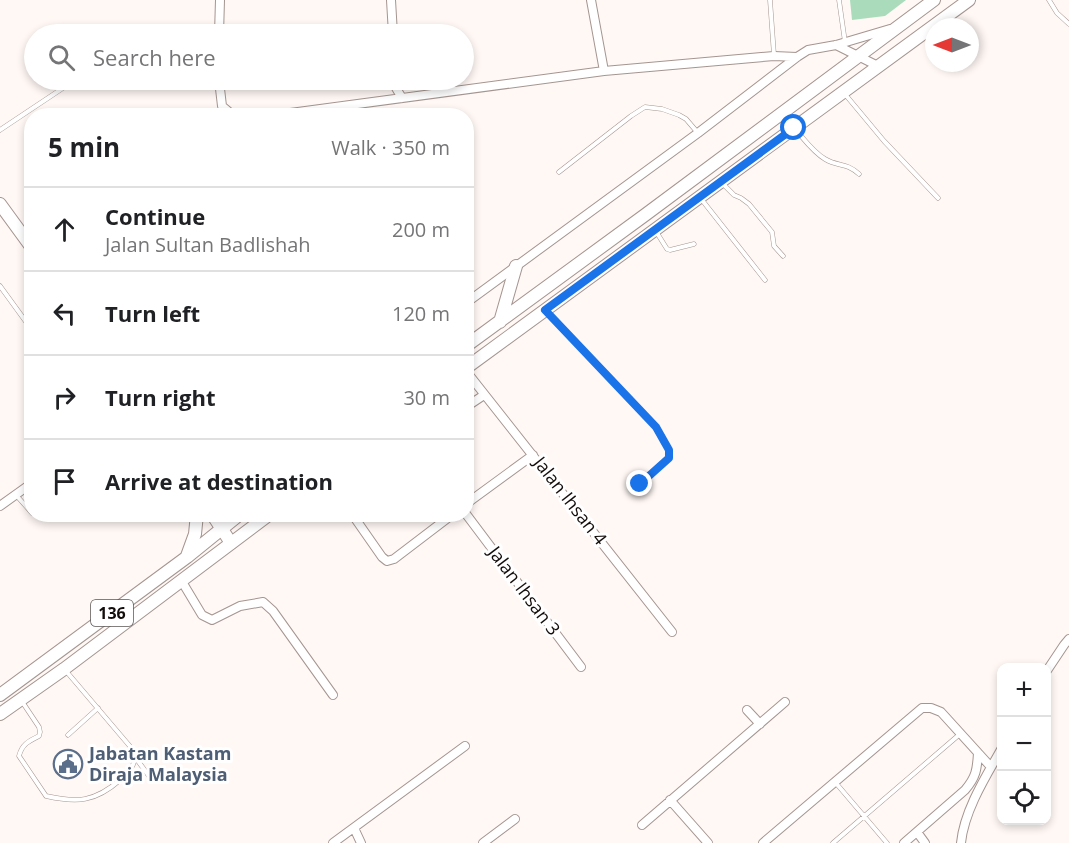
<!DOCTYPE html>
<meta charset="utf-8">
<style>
body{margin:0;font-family:"Open Sans",sans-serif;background:#f2f2f2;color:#202124}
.controls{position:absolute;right:18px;bottom:18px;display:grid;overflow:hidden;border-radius:12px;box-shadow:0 3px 9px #0003}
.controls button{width:54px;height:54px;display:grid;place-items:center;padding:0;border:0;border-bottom:2px solid #e0e0e0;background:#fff;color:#202124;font:30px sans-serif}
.compass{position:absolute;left:925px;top:18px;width:54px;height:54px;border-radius:50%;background:#fff;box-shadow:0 3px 9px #0003;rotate:270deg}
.stop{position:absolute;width:18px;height:18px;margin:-14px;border:4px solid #1a73e8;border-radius:50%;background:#fff}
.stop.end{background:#1a73e8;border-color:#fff;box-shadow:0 2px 6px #0008}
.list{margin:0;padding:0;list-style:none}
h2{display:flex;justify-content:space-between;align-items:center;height:78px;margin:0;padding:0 24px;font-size:26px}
h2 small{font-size:20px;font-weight:400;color:#757577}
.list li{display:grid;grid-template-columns:39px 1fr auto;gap:18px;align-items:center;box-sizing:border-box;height:84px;padding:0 24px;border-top:2px solid #e0e0e0}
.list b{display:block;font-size:22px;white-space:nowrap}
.list p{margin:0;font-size:20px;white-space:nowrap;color:#757577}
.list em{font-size:20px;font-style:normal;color:#757577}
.icon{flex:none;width:33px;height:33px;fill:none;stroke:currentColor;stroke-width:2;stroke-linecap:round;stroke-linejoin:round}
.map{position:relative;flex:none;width:1069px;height:843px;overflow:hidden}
.search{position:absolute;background:#fff;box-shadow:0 3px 9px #0003;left:24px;top:24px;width:450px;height:66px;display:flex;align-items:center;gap:15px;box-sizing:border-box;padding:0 21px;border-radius:33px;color:#757577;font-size:22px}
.panel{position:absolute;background:#fff;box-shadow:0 3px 9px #0003;left:24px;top:108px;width:450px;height:414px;border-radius:24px}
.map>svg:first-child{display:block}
.green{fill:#aadcbc}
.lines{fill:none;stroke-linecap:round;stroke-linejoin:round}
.service-casing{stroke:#a59590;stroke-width:5}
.minor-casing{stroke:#a59590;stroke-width:10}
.secondary-casing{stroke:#a59590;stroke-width:14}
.primary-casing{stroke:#a59590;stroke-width:14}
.service{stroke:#fff;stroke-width:4}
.minor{stroke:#fff;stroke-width:8}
.secondary{stroke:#fff;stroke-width:12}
.primary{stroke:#fff;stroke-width:12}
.route{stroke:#1a73e8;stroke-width:8}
.labels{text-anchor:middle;stroke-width:6;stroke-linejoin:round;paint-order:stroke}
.shield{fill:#fff;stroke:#5a5654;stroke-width:1.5}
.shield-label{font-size:16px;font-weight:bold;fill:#130d0b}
.street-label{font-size:18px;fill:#130d0b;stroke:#fff}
.service-label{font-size:18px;font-weight:bold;fill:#4e5e75;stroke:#fff;text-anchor:start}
</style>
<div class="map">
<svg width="1069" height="843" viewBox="0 0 1069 843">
<rect width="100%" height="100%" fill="#fff8f5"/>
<path class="green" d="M 850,0 L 906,0 L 885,16 L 852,20 Z"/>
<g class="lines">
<g class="service-casing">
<path id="service" d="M 770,0 L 774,55
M 839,0 L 845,42
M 1049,0 L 1057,13 L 1069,24
M 844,93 L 884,141 L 938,198
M 795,129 C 804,139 813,152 825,159 C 838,167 846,162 859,174
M 0,130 L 75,80
M 559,172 L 631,116 L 645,107 L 662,109 L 679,115 L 686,119 L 698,133
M 723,184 L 734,195 L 741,198 L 749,204 L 772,232 L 774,246 L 783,256
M 702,200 L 765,280
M 657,233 L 667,249 L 670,250 L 694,244
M 0,286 L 32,330
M 547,312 L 656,427 L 669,450 L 669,458 L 640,484
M 16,495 L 32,513
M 66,671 L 134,751 L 135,757 L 149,776
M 23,703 L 39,727 L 40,732 L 39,736 C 29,741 22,744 19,756 L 46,796 C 77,803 95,802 120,780 C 127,773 134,768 135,757
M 68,735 L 98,708
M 835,782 L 887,843
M 833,843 L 960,734"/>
</g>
<g class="minor-casing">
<path id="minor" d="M 391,0 L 393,34
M 591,0 L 604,71
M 219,34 L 220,0
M 836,45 L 878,66
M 219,80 L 222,106 L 234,116
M 395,80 L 396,88 L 402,98
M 268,116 L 604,71 L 774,56 L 797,57
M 466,303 L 698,133 L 797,57 L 808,50 L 836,45 L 890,29
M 466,371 L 672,632
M 466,407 L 484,395
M 466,504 L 533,455
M 0,506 L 32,483
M 352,514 L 382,557 L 387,561 L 394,559 L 453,514
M 466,514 L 581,667
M 181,580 L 202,615 L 212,620 L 240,606 L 263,602 L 273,611 L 333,695
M 1046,672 L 1064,645 L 1069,639
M 747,710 L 760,724
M 670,800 L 708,843
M 642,825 L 785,702
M 354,828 L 361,843
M 917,832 L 925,843
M 333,843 L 465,746
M 483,843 L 515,819
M 763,843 L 922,708 L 931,708 L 941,712 L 991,767
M 904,843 L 965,790 C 976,777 977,770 978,753
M 961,843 C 964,811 986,776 1002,748"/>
</g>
<g class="secondary-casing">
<path id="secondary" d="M 0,204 L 32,248
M 212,514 L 231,543"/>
</g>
<g class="primary-casing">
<path id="primary" d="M 500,322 L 516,266
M 466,346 L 645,215 L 934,0
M 466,368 L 969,0
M 187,556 L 195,534 L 197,514
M 0,695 L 187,557 L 240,514
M 0,714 L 64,669 L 270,514"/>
</g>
<use href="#service" class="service"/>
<use href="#minor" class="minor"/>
<use href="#secondary" class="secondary"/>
<use href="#primary" class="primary"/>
</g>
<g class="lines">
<path class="route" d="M 640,484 L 669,458 L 669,450 L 656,427 L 545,310 L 794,128"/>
</g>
<defs>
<g id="civic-ring" transform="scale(1.5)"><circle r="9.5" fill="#fff" stroke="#5c6f8a" stroke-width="1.5"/><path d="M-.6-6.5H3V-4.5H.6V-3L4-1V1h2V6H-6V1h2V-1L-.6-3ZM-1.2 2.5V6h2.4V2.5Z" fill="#5c6f8a"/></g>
</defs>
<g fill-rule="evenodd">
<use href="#civic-ring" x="68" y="764"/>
</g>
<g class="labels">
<rect class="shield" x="91" y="600" width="42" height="26" rx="4.5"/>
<g class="shield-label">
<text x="112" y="619">136</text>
</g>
<g class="street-label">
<text transform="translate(570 501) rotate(52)" y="6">Jalan Ihsan 4</text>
<text transform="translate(524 591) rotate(53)" y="6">Jalan Ihsan 3</text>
</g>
<g class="service-label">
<text x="89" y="760">Jabatan Kastam<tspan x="89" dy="21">Diraja Malaysia</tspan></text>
</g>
</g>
</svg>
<div class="controls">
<button>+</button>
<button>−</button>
<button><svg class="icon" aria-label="locate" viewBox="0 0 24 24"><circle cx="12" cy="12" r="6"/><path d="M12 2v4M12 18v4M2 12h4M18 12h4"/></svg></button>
</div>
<svg class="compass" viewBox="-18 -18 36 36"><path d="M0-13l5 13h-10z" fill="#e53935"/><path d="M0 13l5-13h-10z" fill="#757577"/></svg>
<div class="stop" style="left:794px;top:128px"></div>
<div class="stop end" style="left:640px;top:484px"></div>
<div class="search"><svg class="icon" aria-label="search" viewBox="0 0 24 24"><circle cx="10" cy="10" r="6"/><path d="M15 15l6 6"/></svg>Search here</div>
<section class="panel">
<h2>5 min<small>Walk · 350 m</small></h2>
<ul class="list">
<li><svg class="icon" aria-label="ahead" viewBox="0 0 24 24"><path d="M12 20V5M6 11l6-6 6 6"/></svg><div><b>Continue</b><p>Jalan Sultan Badlishah</p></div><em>200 m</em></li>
<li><svg class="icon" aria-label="left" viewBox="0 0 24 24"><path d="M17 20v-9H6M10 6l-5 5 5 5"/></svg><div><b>Turn left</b></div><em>120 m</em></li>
<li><svg class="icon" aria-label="right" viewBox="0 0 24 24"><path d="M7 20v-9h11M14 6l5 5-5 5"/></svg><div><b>Turn right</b></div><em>30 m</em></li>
<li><svg class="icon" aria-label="arrive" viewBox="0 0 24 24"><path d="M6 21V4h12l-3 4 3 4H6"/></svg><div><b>Arrive at destination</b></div></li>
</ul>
</section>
</div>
